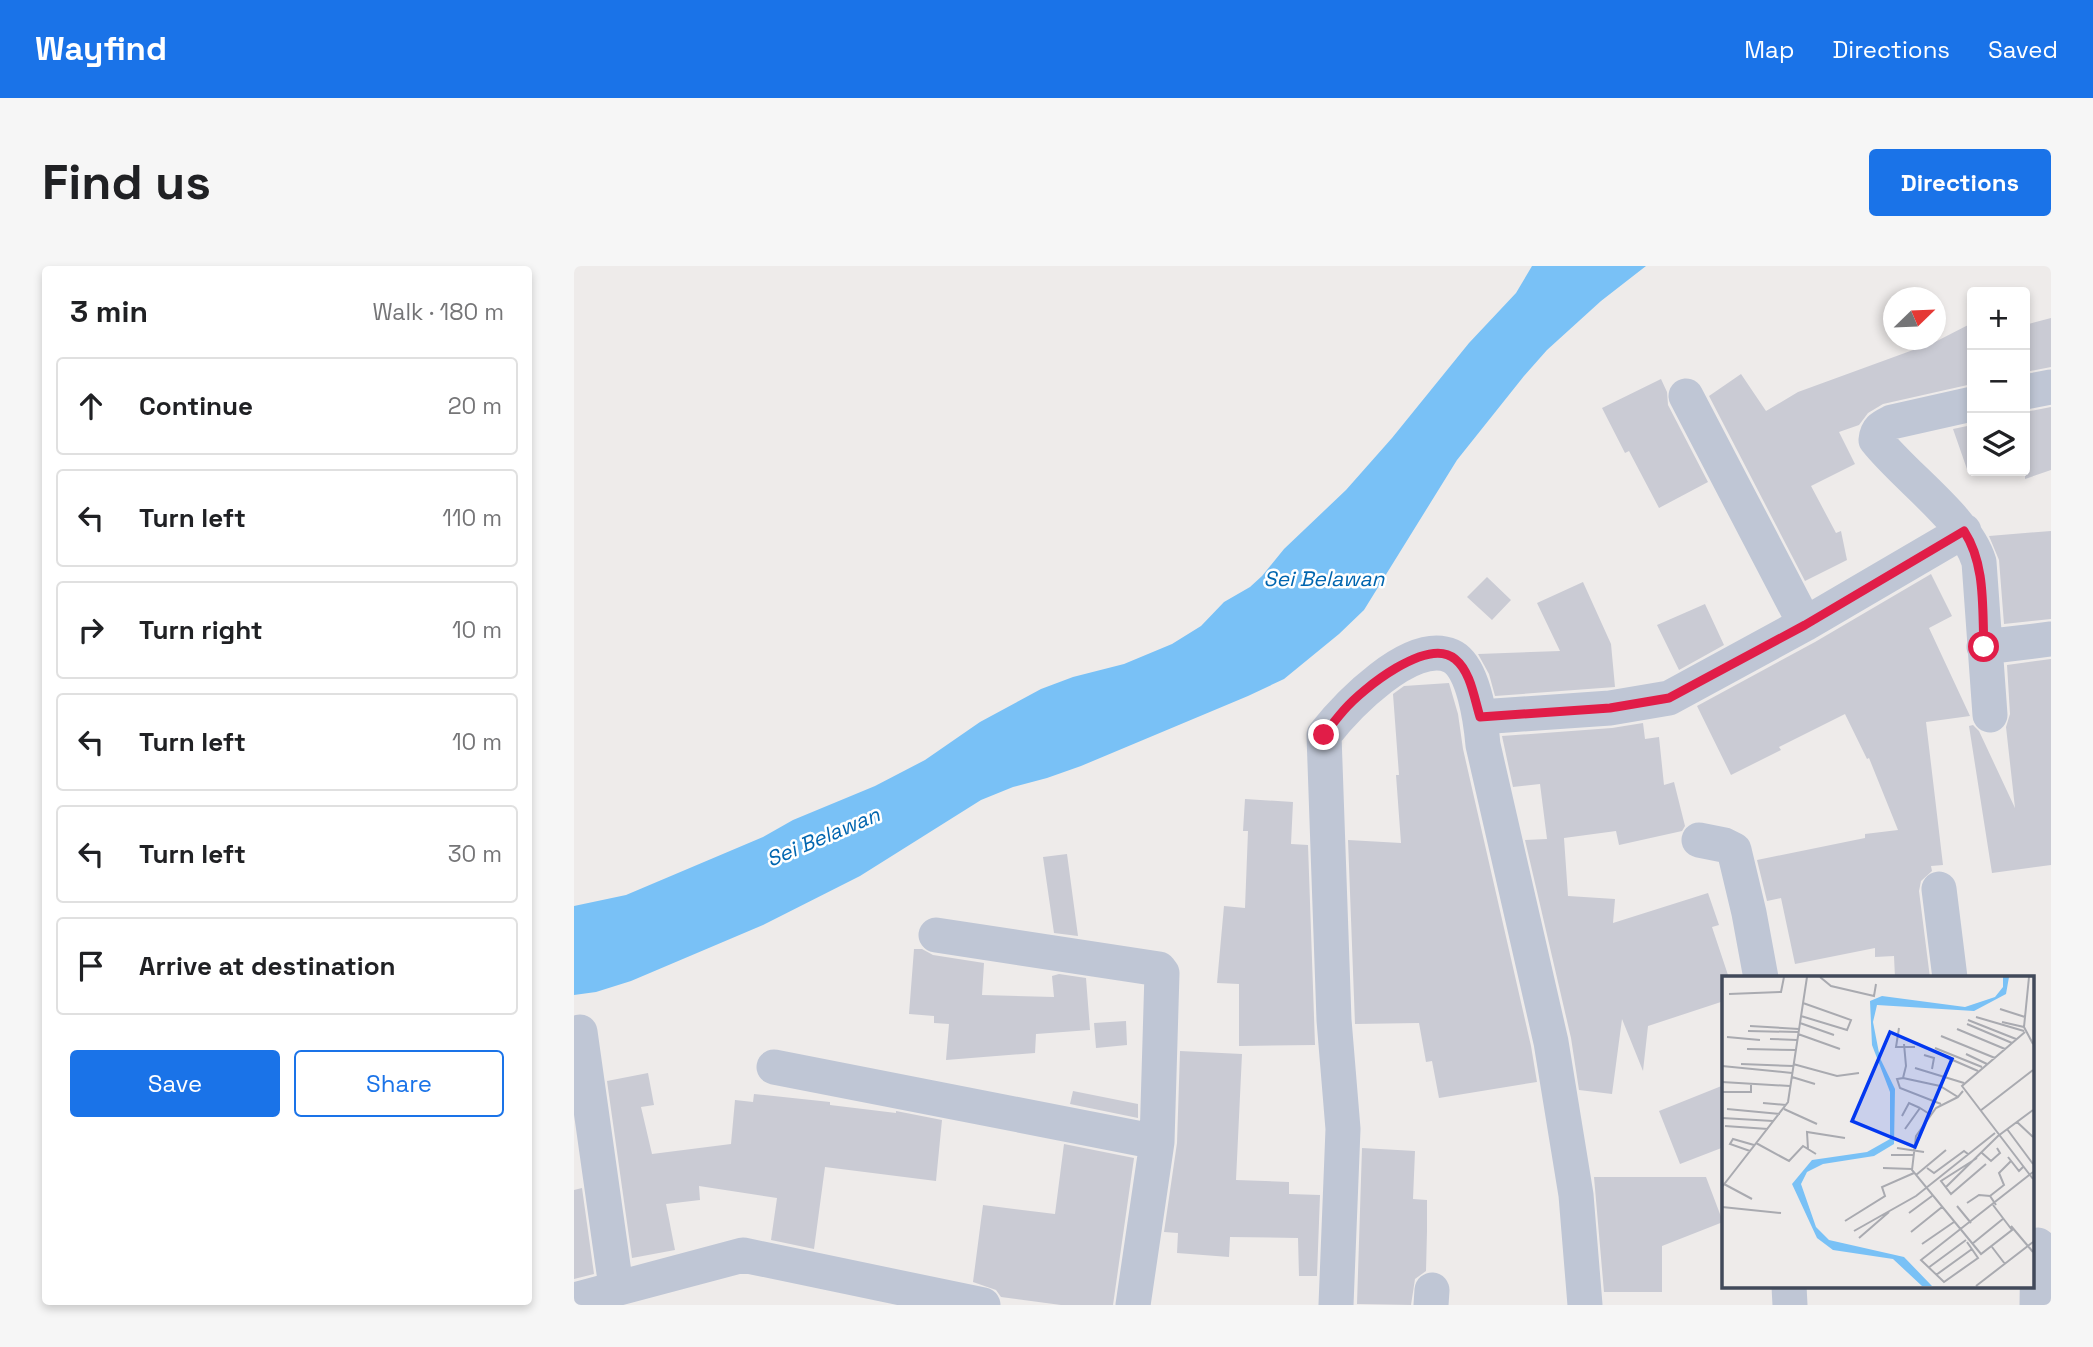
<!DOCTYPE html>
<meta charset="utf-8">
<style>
body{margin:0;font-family:"Space Grotesk",sans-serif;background:#f6f6f6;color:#202124}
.controls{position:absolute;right:21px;top:21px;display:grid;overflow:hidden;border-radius:7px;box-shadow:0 4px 10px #0003}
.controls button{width:63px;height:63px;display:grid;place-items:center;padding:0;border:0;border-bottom:2px solid #e0e0e0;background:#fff;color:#202124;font:35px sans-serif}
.compass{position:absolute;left:1309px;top:21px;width:63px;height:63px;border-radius:50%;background:#fff;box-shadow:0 4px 10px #0003;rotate:67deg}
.stop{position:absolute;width:21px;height:21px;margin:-16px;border:5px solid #e11d48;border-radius:50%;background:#fff}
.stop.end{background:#e11d48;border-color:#fff;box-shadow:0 2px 7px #0008}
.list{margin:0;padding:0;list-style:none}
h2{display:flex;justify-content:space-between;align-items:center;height:91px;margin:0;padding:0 28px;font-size:30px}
h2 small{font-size:23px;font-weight:400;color:#757577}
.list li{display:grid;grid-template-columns:46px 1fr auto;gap:21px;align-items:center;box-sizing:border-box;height:98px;margin:0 14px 14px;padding:0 14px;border:2px solid #e0e0e0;border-radius:7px}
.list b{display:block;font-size:26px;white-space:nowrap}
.list em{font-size:23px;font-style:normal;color:#757577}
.actions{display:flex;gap:14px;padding:21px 28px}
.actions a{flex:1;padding:16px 0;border:2px solid #1a73e8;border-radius:7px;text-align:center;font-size:24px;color:#1a73e8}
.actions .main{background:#1a73e8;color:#fff}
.icon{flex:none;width:38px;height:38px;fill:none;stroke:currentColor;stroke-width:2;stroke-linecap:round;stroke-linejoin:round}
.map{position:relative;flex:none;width:1477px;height:1039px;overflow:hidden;border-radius:7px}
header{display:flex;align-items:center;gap:42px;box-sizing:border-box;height:98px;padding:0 35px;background:#1a73e8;color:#fff}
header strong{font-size:33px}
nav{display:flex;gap:38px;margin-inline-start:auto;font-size:24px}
.intro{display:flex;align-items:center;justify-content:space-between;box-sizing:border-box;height:168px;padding:0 42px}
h1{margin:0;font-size:49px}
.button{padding:18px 32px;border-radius:7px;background:#1a73e8;color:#fff;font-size:24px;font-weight:700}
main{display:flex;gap:42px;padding:0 42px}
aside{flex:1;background:#fff;border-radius:7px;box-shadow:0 4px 10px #0003}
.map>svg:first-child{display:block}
.water{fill:#79c1f6}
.building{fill:#cacbd4}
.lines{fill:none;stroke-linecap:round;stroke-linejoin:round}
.minor{stroke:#bfc6d5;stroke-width:35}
.route{stroke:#e11d48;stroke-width:9}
.labels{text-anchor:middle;stroke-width:5;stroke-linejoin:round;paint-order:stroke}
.water-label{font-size:21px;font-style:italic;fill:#0065af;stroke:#fff}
.inset-road{fill:none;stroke:#a9aab0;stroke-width:2}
.view{fill:#0338f0;fill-opacity:0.15;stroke:#0338f0;stroke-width:3.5}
.inset-edge{fill:none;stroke:#41495a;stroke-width:3.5}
</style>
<header>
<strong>Wayfind</strong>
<nav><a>Map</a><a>Directions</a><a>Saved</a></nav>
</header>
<div class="intro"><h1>Find us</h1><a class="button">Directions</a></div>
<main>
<aside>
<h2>3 min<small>Walk · 180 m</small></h2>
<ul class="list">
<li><svg class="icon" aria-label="ahead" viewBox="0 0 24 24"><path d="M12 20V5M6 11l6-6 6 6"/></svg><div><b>Continue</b></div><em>20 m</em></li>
<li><svg class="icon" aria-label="left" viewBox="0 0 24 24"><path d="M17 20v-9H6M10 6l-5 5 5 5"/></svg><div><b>Turn left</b></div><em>110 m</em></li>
<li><svg class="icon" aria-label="right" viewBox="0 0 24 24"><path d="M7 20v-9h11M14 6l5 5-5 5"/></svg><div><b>Turn right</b></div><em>10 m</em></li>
<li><svg class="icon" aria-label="left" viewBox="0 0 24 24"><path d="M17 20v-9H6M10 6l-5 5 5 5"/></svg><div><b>Turn left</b></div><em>10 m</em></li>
<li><svg class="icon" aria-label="left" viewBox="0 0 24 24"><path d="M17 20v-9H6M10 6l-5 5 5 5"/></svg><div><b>Turn left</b></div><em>30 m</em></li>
<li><svg class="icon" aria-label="arrive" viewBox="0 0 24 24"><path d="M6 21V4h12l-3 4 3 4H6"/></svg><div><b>Arrive at destination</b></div></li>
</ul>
<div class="actions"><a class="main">Save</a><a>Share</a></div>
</aside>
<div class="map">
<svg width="1477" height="1039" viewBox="0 0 1477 1039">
<rect width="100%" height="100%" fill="#eeebea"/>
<path class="water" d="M 958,0 L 1072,0 L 1027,35 L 973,84 L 950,110 L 883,194 L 790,344 L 765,368 L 710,413 L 674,430 L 507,500 L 473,512 L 439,521 L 407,534 L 286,610 L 189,659 L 57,715 L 22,726 L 0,729 L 0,640 L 52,629 L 189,571 L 219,554 L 301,520 L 351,494 L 406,456 L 467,423 L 499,411 L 550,398 L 598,378 L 627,360 L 650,336 L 676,321 L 688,310 L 710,283 L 772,224 L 818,172 L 895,77 L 942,27 Z"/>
<path class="building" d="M 1477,52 L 1477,101 L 1451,106 L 1451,59 Z
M 1398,57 L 1398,118 L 1309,138 L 1294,147 L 1285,159 L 1265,166 L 1281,198 L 1237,220 L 1262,267 L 1267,265 L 1273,294 L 1231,315 L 1135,130 L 1167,108 L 1192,145 L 1224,126 L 1361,76 Z
M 1087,113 L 1093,126 L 1094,139 L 1134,216 L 1085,242 L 1055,185 L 1051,187 L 1028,142 Z
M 1477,141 L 1477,204 L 1451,213 L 1451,146 Z
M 1398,159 L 1398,205 L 1394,206 L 1379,163 Z
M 1477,265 L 1477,353 L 1430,358 L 1425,294 L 1415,270 Z
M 1357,308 L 1378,350 L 1355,362 L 1396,450 L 1352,456 L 1369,599 L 1357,600 L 1358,605 L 1347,615 L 1345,625 L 1356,712 L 1321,712 L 1320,690 L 1301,691 L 1301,682 L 1221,698 L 1207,632 L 1193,635 L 1183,594 L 1291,572 L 1291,568 L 1324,564 L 1295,492 L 1293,493 L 1271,448 L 1205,481 L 1207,484 L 1157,509 L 1123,440 L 1241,376 Z
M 913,311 L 937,334 L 918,354 L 893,331 Z
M 1009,316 L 1037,378 L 1041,421 L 921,430 L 915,408 L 904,388 L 986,385 L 963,337 Z
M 1131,338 L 1150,379 L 1105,404 L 1083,359 Z
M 1477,393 L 1477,599 L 1418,607 L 1395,460 L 1399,459 L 1405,465 L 1441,542 L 1432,461 L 1436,448 L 1433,399 Z
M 875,417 L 884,448 L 889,483 L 957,780 L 963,816 L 865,832 L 858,795 L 852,796 L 845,757 L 781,758 L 774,574 L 827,577 L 822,509 L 825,509 L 819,428 L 830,420 Z
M 1069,457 L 1071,473 L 1085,471 L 1090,519 L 1100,516 L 1111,560 L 1108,565 L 1045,579 L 1042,565 L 990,572 L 994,630 L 1041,633 L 1039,657 L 1134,627 L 1145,659 L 1138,661 L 1155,712 L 1150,712 L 1150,735 L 1074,760 L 1069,805 L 1048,753 L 1038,828 L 1005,824 L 997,772 L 951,574 L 973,573 L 966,518 L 939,521 L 928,470 L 1038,462 Z
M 671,533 L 719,536 L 717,578 L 734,579 L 741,779 L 665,780 L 665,718 L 643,717 L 650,640 L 671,642 L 674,565 L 669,565 Z
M 493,588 L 504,670 L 480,667 L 469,591 Z
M 340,683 L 348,683 L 359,689 L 410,697 L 408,729 L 480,731 L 478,710 L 485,708 L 512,712 L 516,764 L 462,768 L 461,787 L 372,794 L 375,758 L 360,757 L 360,750 L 335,748 Z
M 552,755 L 553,779 L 522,782 L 520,757 Z
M 606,785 L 668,788 L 662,914 L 715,916 L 715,928 L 746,929 L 743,1010 L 725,1010 L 724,972 L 656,971 L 655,991 L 603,987 L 604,967 L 590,966 L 603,877 Z
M 74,807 L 80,839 L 67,841 L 78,888 L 157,878 L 161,834 L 179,836 L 180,828 L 256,836 L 256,839 L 322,847 L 322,845 L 368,854 L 362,915 L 251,901 L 240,983 L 197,974 L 203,932 L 125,920 L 126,934 L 92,938 L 101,984 L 58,992 L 33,815 Z
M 1150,819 L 1150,881 L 1106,898 L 1085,845 Z
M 499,825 L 564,838 L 564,852 L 496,838 Z
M 490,878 L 560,892 L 539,1039 L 487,1039 L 427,1031 L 422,1024 L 399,1016 L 409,939 L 481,948 Z
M 788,882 L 841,885 L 839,933 L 853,934 L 853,965 L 852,1005 L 841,1013 L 837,1039 L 783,1038 Z
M 1020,911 L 1132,911 L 1149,956 L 1088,980 L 1088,1026 L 1030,1026 Z
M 8,922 L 20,1008 L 0,1013 L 0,924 Z"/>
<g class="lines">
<path class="minor" d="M 1451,126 L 1477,121
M 1112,130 L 1231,358
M 1398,138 L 1318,156 C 1308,161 1303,163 1302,174 C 1332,212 1392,253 1405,296 L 1416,449
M 1410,381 L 1477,373
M 906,451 L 1036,442 L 1095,432 L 1231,358 L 1390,265
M 1125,574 L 1150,579 L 1160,584 L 1175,647 L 1187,712
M 1365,623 L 1376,712
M 362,669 L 585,703 L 588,707 L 583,876
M 6,766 L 42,1021
M 200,801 L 583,876 L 559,1039
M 1215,1020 L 1216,1039
M 0,1034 L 169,989 L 409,1039
M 762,1039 L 769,863 L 760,754 L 750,469 C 772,441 837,372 877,390 C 900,400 907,457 909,479 L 977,776 L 1002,929 L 1011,1039
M 857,1039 L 858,1024
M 1463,1039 L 1464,979"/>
</g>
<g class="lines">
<path class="route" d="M 750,469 C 756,461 763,452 770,444 C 788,423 854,370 881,393 C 897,406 900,432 906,451 L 1036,442 L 1095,432 L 1231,359 L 1390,265 C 1412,299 1408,342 1410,381"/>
</g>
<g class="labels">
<g class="water-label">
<text x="750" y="320">Sei Belawan</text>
<text transform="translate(249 571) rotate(-23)" y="7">Sei Belawan</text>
</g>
</g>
<g transform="translate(1148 710)">
<rect width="312" height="312" fill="#eeebea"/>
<path d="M 281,1 L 287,1 L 284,18 L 252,35 L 155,29 L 151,46 L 158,82 L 173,113 L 172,168 L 152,180 L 101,188 L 85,196 L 79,208 L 94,251 L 107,264 L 182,281 L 210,310 L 200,310 L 171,283 L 111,274 L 95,262 L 70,208 L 90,184 L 145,176 L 168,163 L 168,116 L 150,69 L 148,25 L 160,20 L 243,31 L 273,21 L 281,11 Z" fill="#79c1f6"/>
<path class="inset-road" d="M 98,1 L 109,10 L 152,20 L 154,8M 307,1 L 302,51 L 311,68M 7,18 L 59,16 L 62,1M 278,33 L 303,41M 79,40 L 125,54 L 129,44 L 81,27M 254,41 L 302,55M 246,44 L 294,63M 280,46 L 302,51M 78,47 L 112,59M 245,48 L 290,67M 28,50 L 77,53M 177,52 L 174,71 L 193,71M 235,53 L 283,73M 26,55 L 76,56M 303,56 L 240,110 L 311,203M 76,58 L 118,73M 219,60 L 273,82M 5,61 L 38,64M 48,63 L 75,64M 182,68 L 184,90 L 181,102 L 175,103 L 178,112 L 219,128M 213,72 L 260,91M 25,73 L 74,74M 244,78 L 265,88M 202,79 L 212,82 L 210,93M 226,82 L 256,95M 19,88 L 71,90M 71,88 L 115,100 L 137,97M 0,90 L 70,97M 193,92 L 242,107M 70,101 L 93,108M 181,102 L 218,110 L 236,121 L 241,115M 0,106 L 68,110M 0,116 L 29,116 L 29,108M 236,121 L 214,132 L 194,160 L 190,194 L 259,278 L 290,254 L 271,229M 41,127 L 64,129M 5,133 L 58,138M 62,133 L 95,148M 258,135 L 311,94M 180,140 L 187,127 L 198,132M 0,142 L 51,145M 295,146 L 311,161M 3,150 L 46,153M 183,153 L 198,132 L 209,139M 285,153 L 311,188M 34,167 L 67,185 L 81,170 L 94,178M 175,172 L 202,176M 86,173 L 85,156 L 123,162M 28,175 L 8,168 L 11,163 L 32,169M 260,177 L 269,185 L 278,177 L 275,172M 169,179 L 192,179M 286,181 L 297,195 L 301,191M 255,182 L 219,205 L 229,218 L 264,188M 161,192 L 190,193M 205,192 L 212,197 L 242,175 L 246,178M 194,199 L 224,174M 2,208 L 30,223M 0,211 L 66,126 L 85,1M 224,211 L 276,160 L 311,134M 268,220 L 282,209 L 277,197 L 289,185M 245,227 L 257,219 L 268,220 L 274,229M 235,230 L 249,247M 0,231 L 59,237M 187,237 L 210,220M 123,245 L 163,220 L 160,211 L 192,197M 289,250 L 311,276M 132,255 L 194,220 L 273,157M 189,256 L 220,231M 137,262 L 167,236M 245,266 L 256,282 L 222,306 L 199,284 L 311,196M 200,268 L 232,246M 250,268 L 282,242M 270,271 L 283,288M 206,292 L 244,264M 214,299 L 250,273M 254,310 L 311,266"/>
<path class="view" d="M 168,56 L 230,83 L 193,171 L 130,145 Z"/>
<rect width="312" height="312" class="inset-edge"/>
</g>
</svg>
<div class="controls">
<button>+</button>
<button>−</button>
<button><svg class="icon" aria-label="layers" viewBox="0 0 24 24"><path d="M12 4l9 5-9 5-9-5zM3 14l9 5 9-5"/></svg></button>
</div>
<svg class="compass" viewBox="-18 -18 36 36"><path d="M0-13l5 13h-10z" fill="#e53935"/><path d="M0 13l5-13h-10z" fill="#757577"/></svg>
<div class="stop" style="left:1410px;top:381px"></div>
<div class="stop end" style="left:750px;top:469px"></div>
</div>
</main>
